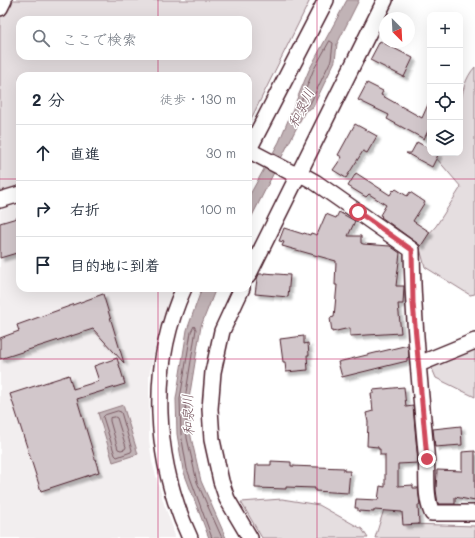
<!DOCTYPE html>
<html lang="ja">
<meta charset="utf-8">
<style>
body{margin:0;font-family:Mali,"Klee One",sans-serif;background:#f2f2f3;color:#1f2937}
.controls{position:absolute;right:12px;top:12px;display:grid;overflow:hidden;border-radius:8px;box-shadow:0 4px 16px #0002}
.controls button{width:36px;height:36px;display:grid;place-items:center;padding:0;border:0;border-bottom:1px solid #e0e1e3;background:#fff;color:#1f2937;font:20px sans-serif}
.compass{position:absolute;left:379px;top:12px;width:36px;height:36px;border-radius:50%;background:#fff;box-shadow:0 4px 16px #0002;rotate:156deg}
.stop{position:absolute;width:12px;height:12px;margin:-9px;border:3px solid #d1495b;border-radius:50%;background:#fff}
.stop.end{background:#d1495b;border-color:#fff;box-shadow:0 1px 4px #0008}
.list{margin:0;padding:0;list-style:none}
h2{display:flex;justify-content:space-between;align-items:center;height:52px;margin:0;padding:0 16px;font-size:17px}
h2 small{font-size:13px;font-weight:400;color:#747a83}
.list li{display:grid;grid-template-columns:26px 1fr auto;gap:12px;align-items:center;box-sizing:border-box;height:56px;padding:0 16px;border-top:1px solid #e0e1e3}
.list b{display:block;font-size:15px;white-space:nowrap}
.list em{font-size:13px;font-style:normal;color:#747a83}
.icon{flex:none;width:22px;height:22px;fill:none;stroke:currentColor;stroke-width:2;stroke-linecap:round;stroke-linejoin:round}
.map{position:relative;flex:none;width:475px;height:538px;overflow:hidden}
.search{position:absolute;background:#fff;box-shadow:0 4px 16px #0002;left:16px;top:16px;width:236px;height:44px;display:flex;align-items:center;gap:10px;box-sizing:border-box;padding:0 14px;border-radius:12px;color:#747a83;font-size:15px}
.panel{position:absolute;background:#fff;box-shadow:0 4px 16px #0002;left:16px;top:72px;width:236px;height:220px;border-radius:12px}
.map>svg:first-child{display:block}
.built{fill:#f2eeef}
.green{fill:#e5dee0;stroke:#987e86;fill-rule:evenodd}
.water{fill:#c1b3b6;stroke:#91787e}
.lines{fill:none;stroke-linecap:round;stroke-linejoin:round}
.shore{stroke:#7a5a63;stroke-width:1}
.building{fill:#d2c7cb;stroke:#4a1f2b;filter:url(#shadow)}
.minor-casing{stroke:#4a1f2b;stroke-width:18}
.minor{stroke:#fff;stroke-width:15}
.route{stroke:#d1495b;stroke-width:5}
.grid{fill:none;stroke:#c2185b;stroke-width:1;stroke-opacity:0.55}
.labels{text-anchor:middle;stroke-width:3;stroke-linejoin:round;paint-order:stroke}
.water-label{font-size:14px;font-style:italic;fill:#74535c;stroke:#fff}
</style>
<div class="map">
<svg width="475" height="538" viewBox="0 0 475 538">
<defs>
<filter id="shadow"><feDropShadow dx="3.5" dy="3.5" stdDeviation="1" flood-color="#0004"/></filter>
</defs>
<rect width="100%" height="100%" fill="#fff"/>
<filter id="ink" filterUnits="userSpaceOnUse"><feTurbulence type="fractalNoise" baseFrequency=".025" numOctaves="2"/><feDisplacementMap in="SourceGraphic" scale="8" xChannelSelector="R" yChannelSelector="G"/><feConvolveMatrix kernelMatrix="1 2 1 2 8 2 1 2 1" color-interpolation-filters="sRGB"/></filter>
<g filter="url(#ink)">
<path class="built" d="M 20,204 L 20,288 L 178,288 L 159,330 L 149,376 L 149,440 L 152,462 L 164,504 L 173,528 L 174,538 L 0,538 L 0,210 Z"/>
<path class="green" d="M 8,0 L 310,0 L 248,125 L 248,76 L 20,76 L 20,192 L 0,197 L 0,17 ZM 20,20 L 248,20 L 248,56 L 20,56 Z
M 475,67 L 475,294 L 470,295 L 425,267 L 419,245 L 436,226 L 461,187 L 437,159 L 437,153 L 460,153 C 460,127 456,87 475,67 Z
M 475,345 L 475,397 L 436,378 L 431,366 Z
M 282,499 L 319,505 L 362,529 L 368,538 L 262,538 L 241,502 Z
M 385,506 L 408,507 L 409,524 L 475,526 L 475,538 L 375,538 Z"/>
<path class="water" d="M 347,0 L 359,0 L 337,44 L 335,61 L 313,107 L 305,111 L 248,224 L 248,198 L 279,142 L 309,70 Z
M 202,288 L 216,288 L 201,326 L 189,399 L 191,437 L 201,481 L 226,538 L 209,538 L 183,470 L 177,434 L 176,399 L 187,330 Z
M 123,405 L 138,454 L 113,462 L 98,413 Z"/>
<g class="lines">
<path class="shore" d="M 330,41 L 333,43 L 331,60 L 310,104 L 299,111 L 298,109 L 313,71 Z
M 118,411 L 121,412 L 132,450 L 131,452 L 117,457 L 115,455 L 103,417 L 105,415 Z
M 115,417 L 117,418 L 126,447 L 125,449 L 121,450 L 118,449 L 110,421 L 110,418 Z
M 212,538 L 187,469 L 181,434 L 180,399 L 191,332 L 194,326 L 196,329 L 185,399 L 187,438 L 197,482 L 222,538"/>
</g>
<path class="building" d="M 380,41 L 413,58 L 404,77 L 370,60 Z
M 367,83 L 383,91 L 381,95 L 422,118 L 430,100 L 430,127 L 424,139 L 387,119 L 389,115 L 358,100 Z
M 355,124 L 377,136 L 367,153 L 363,151 L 346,178 L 333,170 L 342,157 L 338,155 Z
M 417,142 L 430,149 L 430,153 L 439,153 L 432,167 L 406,153 L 411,153 Z
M 356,173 L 390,195 L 393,190 L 394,191 L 396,189 L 407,196 L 410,192 L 425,202 L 413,221 L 430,232 L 421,246 L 381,217 L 382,216 L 380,215 L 386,205 L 369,194 L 366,197 L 348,186 Z
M 339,212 L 355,221 L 348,236 L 361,236 L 361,243 L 363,244 L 390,246 L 400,253 L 396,286 L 404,286 L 403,304 L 398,304 L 401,333 L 350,336 L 350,328 L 332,332 L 330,318 L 334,317 L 337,285 L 335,285 L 336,261 L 282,246 L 284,242 L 279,241 L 284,228 L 303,234 L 304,233 L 310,235 L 311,233 L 317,235 L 326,214 L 336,218 Z
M 20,217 L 20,252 L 0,258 L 0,223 Z
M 264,273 L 290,275 L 288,297 L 255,294 L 257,279 L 259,274 L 264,274 Z
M 103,294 L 124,363 L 93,329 L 0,359 L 0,338 L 19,331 L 17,325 Z
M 304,336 L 304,344 L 308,343 L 309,355 L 307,355 L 308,370 L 286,372 L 285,362 L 283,362 L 280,339 Z
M 408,345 L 409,357 L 407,358 L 407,361 L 342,377 L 338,362 Z
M 117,358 L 125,384 L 77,399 L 99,472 L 41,491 L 10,394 L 69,375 L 73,389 L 99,381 L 94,366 Z
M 404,387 L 406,407 L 413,406 L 418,463 L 398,464 L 398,486 L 413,485 L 413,488 L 418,488 L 420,505 L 418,505 L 419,524 L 403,525 L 402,512 L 374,510 L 374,512 L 358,511 L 358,508 L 355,508 L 356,499 L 378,500 L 380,486 L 385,487 L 385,455 L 380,455 L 380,449 L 378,449 L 378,447 L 367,446 L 368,422 L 366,413 L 373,411 L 371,393 L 374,393 L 373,390 Z
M 461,426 L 462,445 L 435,447 L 433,429 Z
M 475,451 L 475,501 L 455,497 L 455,504 L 438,504 L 436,490 L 437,470 L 462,471 L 462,452 Z
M 271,461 L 291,462 L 291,466 L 344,468 L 344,471 L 350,471 L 348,493 L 315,491 L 315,488 L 286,487 L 286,489 L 255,488 L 256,465 L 271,465 Z"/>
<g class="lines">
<g class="minor-casing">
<path id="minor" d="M 0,8 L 4,0
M 248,150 L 290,172 L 306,177 L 315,182 L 412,250 C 413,318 420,385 426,452 C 428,472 424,494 432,513 L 475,513
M 248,151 L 326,0
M 0,200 L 20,194
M 248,276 L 385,0
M 184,288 C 148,366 154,461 190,538
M 242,288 L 222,331 L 213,372 L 210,409 L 212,440 L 221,481 L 227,499 L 250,538
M 419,364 L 475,341"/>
</g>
<use href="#minor" class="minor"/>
</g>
</g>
<g class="lines" filter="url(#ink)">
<path class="route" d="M 358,212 L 412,250 L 413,303 L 427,459"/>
</g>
<path class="grid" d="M 158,0 L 158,20M 317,0 L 317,538M 158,56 L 158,76M 0,179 L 20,179M 248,179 L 475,179M 158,288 L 158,538M 0,359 L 475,359"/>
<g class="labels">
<g class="water-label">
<text transform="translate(301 108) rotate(-64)" y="5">和泉川</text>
<text transform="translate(188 415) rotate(-92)" y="5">和泉川</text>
</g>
</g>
</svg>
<div class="controls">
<button>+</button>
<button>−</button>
<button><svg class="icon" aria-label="locate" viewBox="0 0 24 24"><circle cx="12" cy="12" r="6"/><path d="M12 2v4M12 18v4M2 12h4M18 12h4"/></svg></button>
<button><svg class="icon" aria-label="layers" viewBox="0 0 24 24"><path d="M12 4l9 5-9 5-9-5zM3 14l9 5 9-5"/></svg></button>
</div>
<svg class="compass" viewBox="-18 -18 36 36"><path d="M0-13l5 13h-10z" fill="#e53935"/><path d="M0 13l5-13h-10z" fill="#747a83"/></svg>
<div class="stop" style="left:358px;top:212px"></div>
<div class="stop end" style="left:427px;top:459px"></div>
<div class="search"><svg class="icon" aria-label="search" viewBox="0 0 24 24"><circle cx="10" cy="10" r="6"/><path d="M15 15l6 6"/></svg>ここで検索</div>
<section class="panel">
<h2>2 分<small>徒歩 · 130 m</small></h2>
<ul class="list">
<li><svg class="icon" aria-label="ahead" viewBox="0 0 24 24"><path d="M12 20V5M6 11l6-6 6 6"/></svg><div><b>直進</b></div><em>30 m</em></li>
<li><svg class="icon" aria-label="right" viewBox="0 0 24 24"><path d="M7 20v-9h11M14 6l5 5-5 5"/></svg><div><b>右折</b></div><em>100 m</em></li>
<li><svg class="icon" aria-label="arrive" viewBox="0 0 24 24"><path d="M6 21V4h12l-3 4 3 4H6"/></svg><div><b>目的地に到着</b></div></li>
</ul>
</section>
</div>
